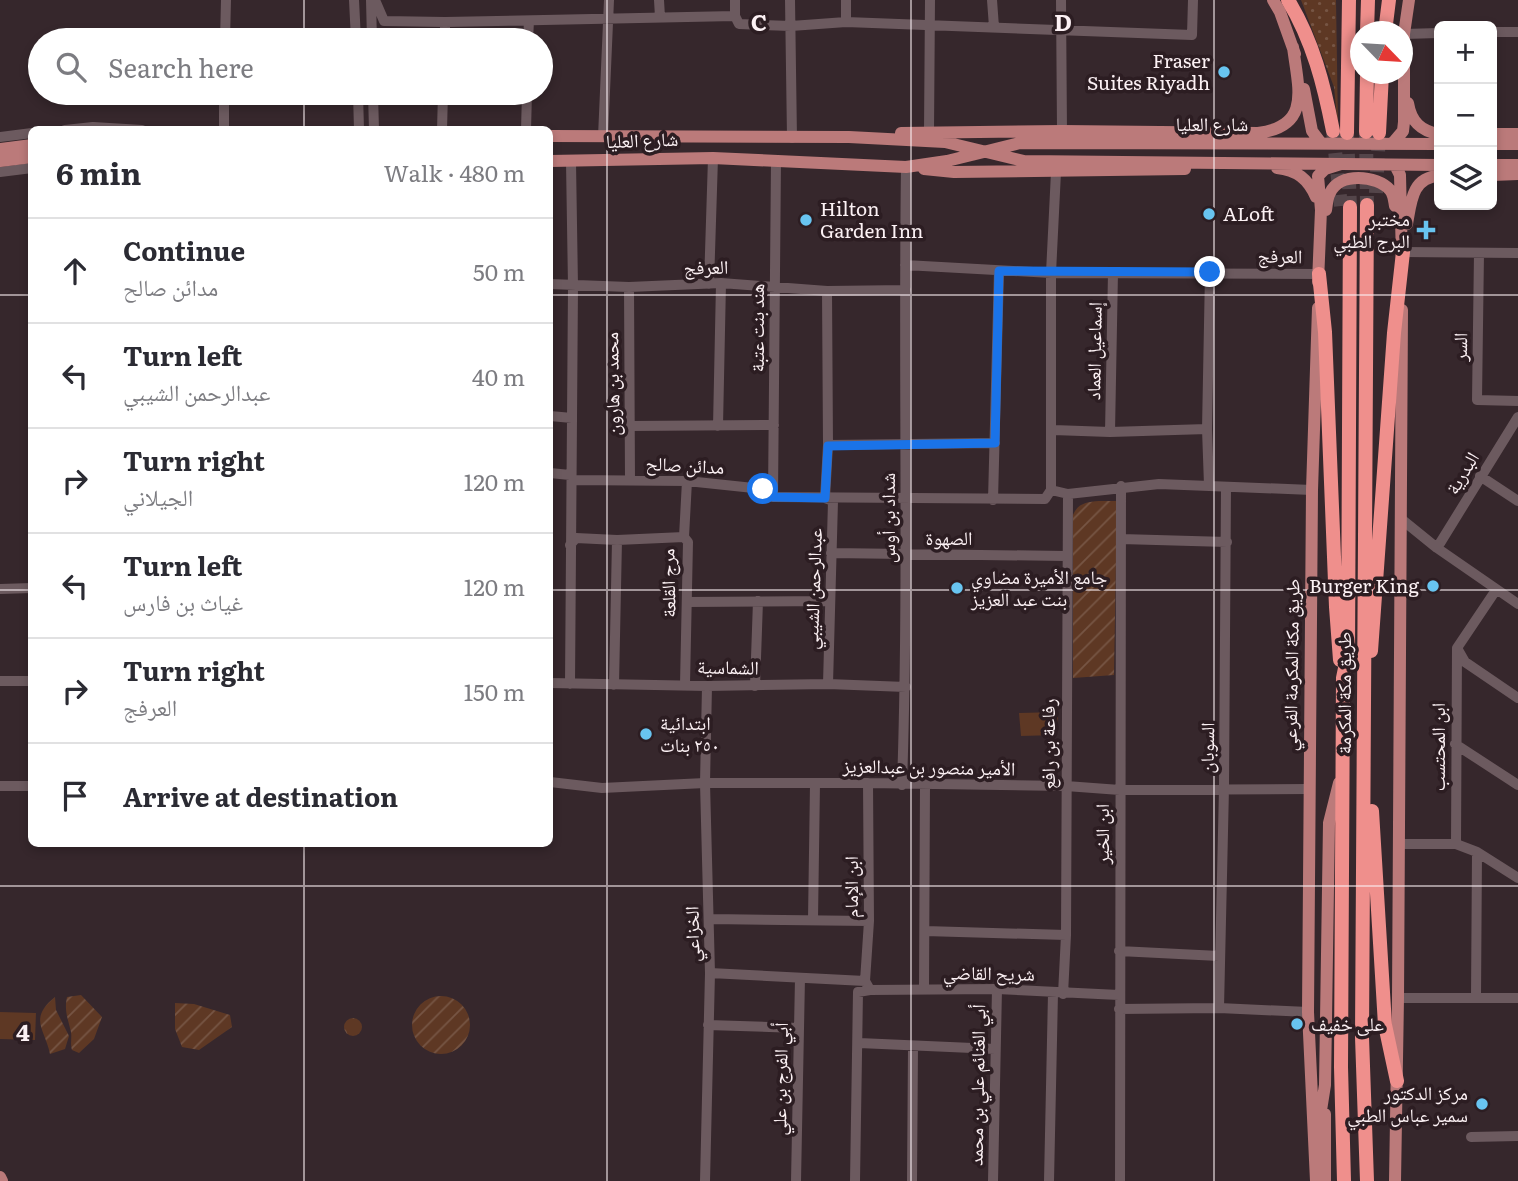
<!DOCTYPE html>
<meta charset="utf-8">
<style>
body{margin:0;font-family:Literata,"Noto Naskh Arabic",serif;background:#f2f2f3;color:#2b2b33}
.controls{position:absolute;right:21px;top:21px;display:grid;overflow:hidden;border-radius:10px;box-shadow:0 4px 10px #0003}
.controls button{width:63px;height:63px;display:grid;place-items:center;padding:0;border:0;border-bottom:2px solid #e1e1e2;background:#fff;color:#2b2b33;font:35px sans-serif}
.compass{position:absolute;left:1350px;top:21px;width:63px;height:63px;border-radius:50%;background:#fff;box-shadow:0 4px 10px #0003;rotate:115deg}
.stop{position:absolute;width:21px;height:21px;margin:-16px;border:5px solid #1a73e8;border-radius:50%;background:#fff}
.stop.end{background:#1a73e8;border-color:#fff;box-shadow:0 2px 7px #0008}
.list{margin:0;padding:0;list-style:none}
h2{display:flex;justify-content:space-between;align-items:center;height:91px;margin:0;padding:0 28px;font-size:30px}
h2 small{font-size:23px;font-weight:400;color:#7c7c81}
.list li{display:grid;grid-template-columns:46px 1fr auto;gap:21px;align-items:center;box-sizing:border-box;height:105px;padding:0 28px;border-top:2px solid #e1e1e2}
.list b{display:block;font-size:26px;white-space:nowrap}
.list p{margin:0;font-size:23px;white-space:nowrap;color:#7c7c81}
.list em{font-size:23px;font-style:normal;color:#7c7c81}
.icon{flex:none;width:38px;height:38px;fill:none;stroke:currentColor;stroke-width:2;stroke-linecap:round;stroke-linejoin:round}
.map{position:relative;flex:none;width:1518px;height:1181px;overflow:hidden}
.search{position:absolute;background:#fff;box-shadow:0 4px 10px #0003;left:28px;top:28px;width:525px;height:77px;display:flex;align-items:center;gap:18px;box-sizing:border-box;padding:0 24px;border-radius:38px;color:#7c7c81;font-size:26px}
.panel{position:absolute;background:#fff;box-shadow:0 4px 10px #0003;left:28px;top:126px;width:525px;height:721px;border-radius:10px}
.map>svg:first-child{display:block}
.grass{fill:url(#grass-dots)}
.park{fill:url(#park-crowns)}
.garden{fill:url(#garden-furrows)}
.pitch{fill:#5e3824}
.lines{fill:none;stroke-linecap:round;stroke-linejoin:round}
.highway-tunnel{stroke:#54454a;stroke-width:14;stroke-dasharray:14 7;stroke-linecap:butt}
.minor{stroke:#6c5a5f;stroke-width:10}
.major{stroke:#bb7a7a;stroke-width:12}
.highway{stroke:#ef8f8c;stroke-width:14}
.route{stroke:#1a73e8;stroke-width:9}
.grid{fill:none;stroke:#fcf1f4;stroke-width:2;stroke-opacity:0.55}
.poi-dot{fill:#68c4f0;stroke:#2c1d22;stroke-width:2.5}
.labels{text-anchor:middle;stroke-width:7;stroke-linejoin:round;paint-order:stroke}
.poi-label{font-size:19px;fill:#fcf1f4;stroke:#2c1d22;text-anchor:start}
.street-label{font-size:19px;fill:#fcf1f4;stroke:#2c1d22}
.grid-label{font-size:23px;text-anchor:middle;font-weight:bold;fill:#fcf1f4;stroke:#2c1d22;stroke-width:7;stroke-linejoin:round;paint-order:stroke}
</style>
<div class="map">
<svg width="1518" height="1181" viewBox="0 0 1518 1181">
<defs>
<pattern id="grass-dots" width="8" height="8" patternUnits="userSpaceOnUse" patternTransform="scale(1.75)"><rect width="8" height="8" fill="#5e3824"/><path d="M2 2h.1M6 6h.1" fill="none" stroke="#765544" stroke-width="1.8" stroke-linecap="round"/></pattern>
<pattern id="park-crowns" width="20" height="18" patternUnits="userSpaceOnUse" patternTransform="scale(1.75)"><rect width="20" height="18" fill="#5e3824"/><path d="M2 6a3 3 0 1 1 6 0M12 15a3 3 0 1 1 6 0" fill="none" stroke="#765544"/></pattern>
<pattern id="garden-furrows" width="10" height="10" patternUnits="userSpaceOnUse" patternTransform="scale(1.75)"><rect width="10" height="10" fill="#5e3824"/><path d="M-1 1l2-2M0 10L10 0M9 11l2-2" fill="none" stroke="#765544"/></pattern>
</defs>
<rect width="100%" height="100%" fill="#36272c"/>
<path class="grass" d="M 1301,0 L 1336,0 L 1338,127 L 1334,87 Z"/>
<path class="park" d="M344 1027a9 9 0 1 1 18 0a9 9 0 1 1-18 0Z"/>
<path class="garden" d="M 1099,501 L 1117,501 L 1114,675 L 1073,678 L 1073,515 C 1078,503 1087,502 1099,501 Z
M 81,995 L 102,1017 L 94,1039 L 79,1053 L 72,1050 C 70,1043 72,1039 71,1032 C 68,1019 64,1011 67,997 Z
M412 1025a29 29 0 1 1 58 0a29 29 0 1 1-58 0Z
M 55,997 L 56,1010 L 69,1036 L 65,1049 L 50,1054 C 45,1029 28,1019 55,997 Z
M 175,1003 L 194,1004 L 230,1015 L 232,1027 L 199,1050 L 182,1047 L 175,1029 Z"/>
<path class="pitch" d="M 1058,712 L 1057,735 L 1021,736 L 1019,713 Z
M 0,1012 L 36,1013 L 35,1040 L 0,1039 Z"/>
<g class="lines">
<path class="highway-tunnel" d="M 1333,132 L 1341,206
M 1347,133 L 1350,207
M 1366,133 L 1367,205
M 1376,193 L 1379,133"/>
<path class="minor" d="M 354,0 L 356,40
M 371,0 L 372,40
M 375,0 L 384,21 L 445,22 L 735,16 L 739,24 L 791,26 L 846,22 L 1192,35 L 1193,0
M 659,0 L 660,17
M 790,0 L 792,138
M 846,0 L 846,22
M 992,0 L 994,27
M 1061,0 L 1062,131
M 735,16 L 735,0
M 1492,32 L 1518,32
M 1404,34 L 1439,33
M 225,40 L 226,0
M 445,40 L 445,22
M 528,40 L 529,21
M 358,93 L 359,130
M 373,93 L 374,130
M 65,130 L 93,127 L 142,130
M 224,130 L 224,93
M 442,130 L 443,93
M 526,130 L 527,93
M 929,131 L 930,0
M 0,137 L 32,133
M 603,137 L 609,0
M 0,172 L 32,168
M 1403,252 L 1518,253
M 1479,253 L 1477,400 L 1518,401
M 905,265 L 1051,273 L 1319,274
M 550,284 L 629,287 L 721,283 L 827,291 L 906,290
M 709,284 L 713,158
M 629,287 L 630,480
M 827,291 L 828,445 L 825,498 L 833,501 L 828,684
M 550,416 L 572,418
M 630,426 L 774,425
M 718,426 L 721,283
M 1053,430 L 1110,432 L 1207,429
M 1110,432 L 1113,272
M 828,445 L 995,443
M 550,473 L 570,475
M 1480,476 L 1518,501
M 572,480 L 687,481 L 763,489 L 773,497 L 1045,499 L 1051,490 L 1051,273 L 1056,172
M 1209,485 L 1207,429 L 1210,272
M 1051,490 L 1068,494 L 1159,484 L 1312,490
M 773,497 L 776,160
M 993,500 L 999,271
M 1400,518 L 1437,548 L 1518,604
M 1121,539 L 1227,542
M 570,545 L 576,538 L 617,540 L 684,537
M 1437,548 L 1518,417
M 831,553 L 1066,556
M 0,589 L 32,588
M 687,602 L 829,601
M 1457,648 L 1465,662 L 1518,698
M 0,681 L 32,681
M 550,683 L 707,686 L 828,684 L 906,687
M 570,684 L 573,286 L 571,162
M 685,684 L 688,542 L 684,537 L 687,481
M 614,685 L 617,540
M 755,686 L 758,601
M 1455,744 L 1518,785
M 550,782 L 602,788 L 705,783 L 868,783 L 1066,786 L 1120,790 L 1309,789
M 868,783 L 869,921 L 865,981 L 870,990
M 902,785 C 909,579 903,373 906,167
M 0,786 L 32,786
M 1399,844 L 1456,844 L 1477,852 L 1518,878
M 1456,844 L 1457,648 L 1496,590
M 710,919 L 869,921
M 813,919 L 815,784
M 925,931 L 1066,935
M 1119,951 L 1219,956
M 710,973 L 865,981
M 924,989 L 925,785
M 1063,994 L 1066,935 L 1068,494
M 1476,997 L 1477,852
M 1398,998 L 1518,998
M 1219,1008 L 1224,788 L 1226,488
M 1119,1009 L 1219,1008 L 1308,1012
M 708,1025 L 799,1028
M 859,1043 L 995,1049
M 1471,1137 L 1518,1136
M 705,1181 L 710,973 L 705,783 L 707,686
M 796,1181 L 800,978
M 855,1181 L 858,992 L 870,990 L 997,989 L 1119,995
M 912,1181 L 913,1047
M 993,1181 L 997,989
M 1049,1181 L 1053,993
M 1120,1181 L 1121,486"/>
<path class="major" d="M 1273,0 L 1280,12 L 1295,54
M 1304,89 L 1312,131 L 1321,143
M 1408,103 C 1411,122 1421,131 1439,134
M 901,133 L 1062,131 L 1258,133 C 1312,126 1298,88 1293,47
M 1492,134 L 1518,134
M 550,136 L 849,137 L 945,142 L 1024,161 L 1439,165
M 1392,144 L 1403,131 L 1404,122 L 1404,34 L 1409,0
M 1492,144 L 1518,144
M 0,149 L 32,145
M 0,161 L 32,157
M 550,161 L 713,158 L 906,167 L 947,161 L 1020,143 L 1439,144
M 1395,165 L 1400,175 L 1402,260
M 1492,165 L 1518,165
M 1277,168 C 1297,170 1308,179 1316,197
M 924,169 L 954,172 L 1185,169
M 1492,175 L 1518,174
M 1326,210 C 1327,205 1327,198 1330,193 C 1339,172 1377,175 1390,190 C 1394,195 1394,201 1395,206
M 1407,224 C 1411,202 1412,177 1439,176
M 1318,282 L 1321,210 L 1318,176 L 1325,169 L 1341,164
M 1319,1123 L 1325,1085 L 1329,823 L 1339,783
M 0,1177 L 2,1181
M 1316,1181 L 1308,1012 L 1312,490 L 1318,308
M 1325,1181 L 1325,1114
M 1395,1181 L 1398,998 L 1402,310"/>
<path class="highway" d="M 1288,0 C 1313,41 1324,85 1333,131
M 1367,32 L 1368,0
M 1385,32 L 1389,0
M 1366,132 L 1367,74
M 1347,133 L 1349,0
M 1379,133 L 1382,74
M 1319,274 L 1325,332 L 1336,607 L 1340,660
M 1371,651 L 1394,333 L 1403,252
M 1372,811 L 1385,1025 L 1397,1081
M 1344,1181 L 1341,1067 L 1343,678 L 1348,654 L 1350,207
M 1367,1181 L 1362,1037 L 1367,205"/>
</g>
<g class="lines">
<path class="route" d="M 763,489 L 773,497 L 825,498 L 828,446 L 995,443 L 999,271 L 1210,272"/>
</g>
<path class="grid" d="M 304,0 L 304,40M 607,0 L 607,1181M 911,0 L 911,1181M 1214,0 L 1214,1181M 304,93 L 304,130M 0,295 L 32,295M 550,295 L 1518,295M 0,590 L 32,590M 550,590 L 1518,590M 304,844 L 304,1181M 0,886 L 1518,886"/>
<g class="poi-dot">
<circle cx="1224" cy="72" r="7"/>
<circle cx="1209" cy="214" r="7"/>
<circle cx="806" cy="220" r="7"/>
<path d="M1422.5 219.5h7v7h7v7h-7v7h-7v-7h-7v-7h7z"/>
<circle cx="1433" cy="586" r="7"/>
<circle cx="957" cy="588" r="7"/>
<circle cx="646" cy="734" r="7"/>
<circle cx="1297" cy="1024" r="7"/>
<circle cx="1482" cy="1104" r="7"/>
</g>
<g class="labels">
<g class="poi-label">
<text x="1210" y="68" text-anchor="end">Fraser<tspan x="1210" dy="22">Suites Riyadh</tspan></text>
<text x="820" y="216">Hilton<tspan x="820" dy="22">Garden Inn</tspan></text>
<text x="1223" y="221">ALoft</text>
<text x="1410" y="226" text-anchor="end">مختبر<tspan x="1410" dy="22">البرج الطبي</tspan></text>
<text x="971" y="584">جامع الأميرة مضاوي<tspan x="971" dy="22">بنت عبد العزيز</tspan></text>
<text x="1419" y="593" text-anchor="end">Burger King</text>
<text x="660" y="730">ابتدائية<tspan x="660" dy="22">٢٥٠ بنات</tspan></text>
<text x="1311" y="1031">على خفيف</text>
<text x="1468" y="1100" text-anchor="end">مركز الدكتور<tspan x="1468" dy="22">سمير عباس الطبي</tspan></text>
</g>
<g class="street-label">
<text x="1212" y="131">شارع العليا</text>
<text transform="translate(642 140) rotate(-2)" y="7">شارع العليا</text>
<text transform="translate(1280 256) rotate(1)" y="7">العرفج</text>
<text transform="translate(706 267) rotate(-1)" y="7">العرفج</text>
<text transform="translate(757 328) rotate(-90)" y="7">هند بنت عتبة</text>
<text transform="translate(1460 347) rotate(-89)" y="7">السر</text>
<text transform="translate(1094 351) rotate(-89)" y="7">إسماعيل العماد</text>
<text transform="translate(612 384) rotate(-91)" y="7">محمد بن هارون</text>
<text transform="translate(685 465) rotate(3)" y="7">مدائن صالح</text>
<text transform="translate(1462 473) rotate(-59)" y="7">البدرية</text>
<text transform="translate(888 518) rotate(-90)" y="7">شداد بن أوس</text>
<text x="949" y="545">الصهوة</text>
<text transform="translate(668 583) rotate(-91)" y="7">مرج القلعة</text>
<text transform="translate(813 589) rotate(-88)" y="7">عبدالرحمن الشيبي</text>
<text transform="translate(1291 665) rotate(-89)" y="7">طريق مكة المكرمة الفرعي</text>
<text transform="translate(728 667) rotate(1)" y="7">الشماسية</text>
<text transform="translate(1344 693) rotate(-90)" y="7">طريق مكة المكرمة</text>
<text transform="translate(1048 744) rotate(-90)" y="7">رفاعة بن رافع</text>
<text transform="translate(1438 747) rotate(-90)" y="7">ابن المحتسب</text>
<text transform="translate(1207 748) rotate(-89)" y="7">السوبان</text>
<text transform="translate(929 767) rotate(1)" y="7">الأمير منصور بن عبدالعزيز</text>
<text transform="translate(1102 834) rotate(-90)" y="7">ابن الخير</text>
<text transform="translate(851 887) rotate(-90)" y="7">ابن الإمام</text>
<text transform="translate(692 934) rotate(-91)" y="7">الخزاعي</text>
<text transform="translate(989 973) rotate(1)" y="7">شريح القاضي</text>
<text transform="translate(780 1079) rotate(-89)" y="7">أبي الفرج بن علي</text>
<text transform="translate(977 1085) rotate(-89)" y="7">أبي الغنائم علي بن محمد</text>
</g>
</g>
<g class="grid-label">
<text x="759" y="31">C</text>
<text x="1063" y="31">D</text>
<text x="23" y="1041">4</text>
</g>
</svg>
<div class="controls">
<button>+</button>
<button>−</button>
<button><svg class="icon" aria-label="layers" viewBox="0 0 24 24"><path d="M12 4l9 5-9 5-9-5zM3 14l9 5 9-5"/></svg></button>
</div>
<svg class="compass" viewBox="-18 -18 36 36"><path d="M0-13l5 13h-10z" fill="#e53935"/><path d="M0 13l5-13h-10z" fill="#7c7c81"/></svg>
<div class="stop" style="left:763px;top:489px"></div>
<div class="stop end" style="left:1210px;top:272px"></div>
<div class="search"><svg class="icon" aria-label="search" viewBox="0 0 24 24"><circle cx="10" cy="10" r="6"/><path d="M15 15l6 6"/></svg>Search here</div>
<section class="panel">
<h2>6 min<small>Walk · 480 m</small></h2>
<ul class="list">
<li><svg class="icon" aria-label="ahead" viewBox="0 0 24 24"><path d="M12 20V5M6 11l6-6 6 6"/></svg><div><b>Continue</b><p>مدائن صالح</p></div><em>50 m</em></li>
<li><svg class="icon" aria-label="left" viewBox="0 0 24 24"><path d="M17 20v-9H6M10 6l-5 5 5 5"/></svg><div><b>Turn left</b><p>عبدالرحمن الشيبي</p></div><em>40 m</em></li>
<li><svg class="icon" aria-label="right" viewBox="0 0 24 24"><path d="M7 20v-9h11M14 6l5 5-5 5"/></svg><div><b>Turn right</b><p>الجيلاني</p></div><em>120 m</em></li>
<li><svg class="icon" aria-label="left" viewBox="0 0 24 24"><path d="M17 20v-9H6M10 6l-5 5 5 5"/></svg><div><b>Turn left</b><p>غياث بن فارس</p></div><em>120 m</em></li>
<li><svg class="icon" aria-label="right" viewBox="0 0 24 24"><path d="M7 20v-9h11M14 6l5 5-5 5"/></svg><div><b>Turn right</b><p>العرفج</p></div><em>150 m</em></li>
<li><svg class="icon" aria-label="arrive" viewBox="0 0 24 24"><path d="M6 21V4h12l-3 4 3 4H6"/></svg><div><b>Arrive at destination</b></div></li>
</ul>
</section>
</div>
